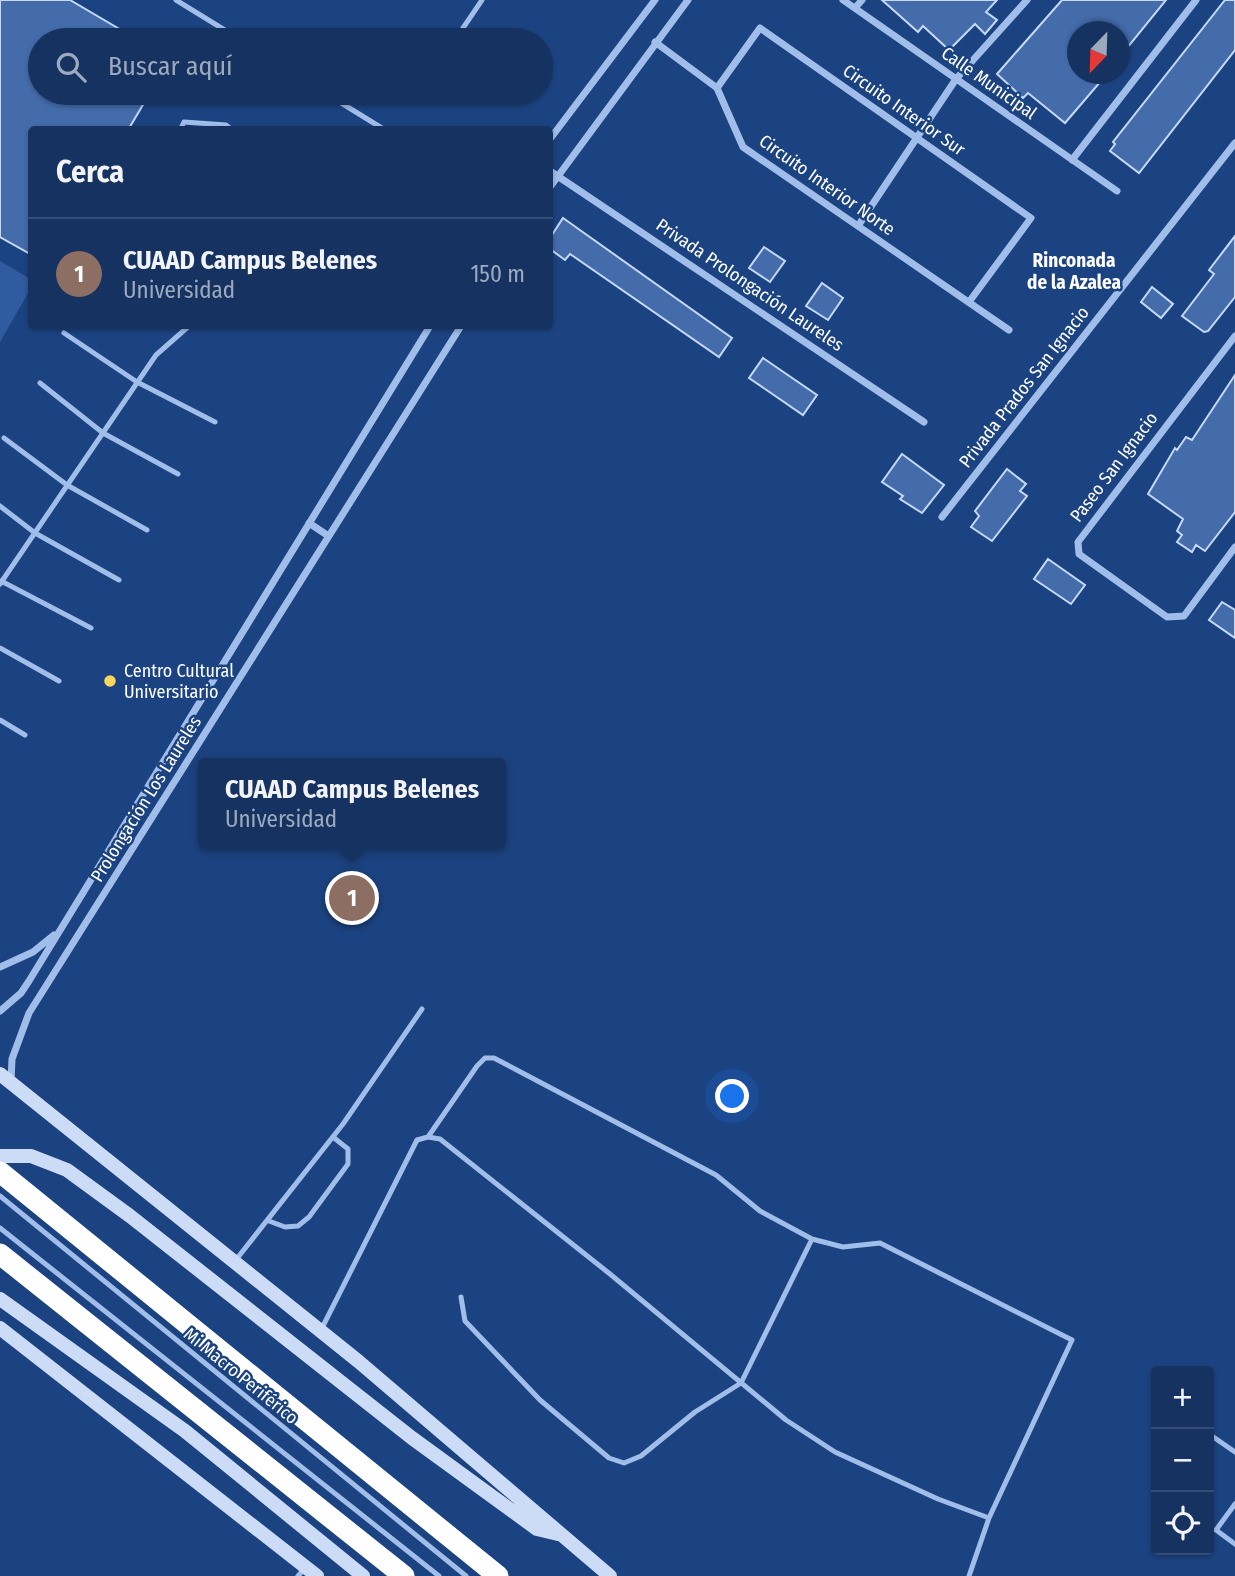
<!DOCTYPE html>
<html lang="es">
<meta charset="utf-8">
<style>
body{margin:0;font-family:"Fira Sans Condensed",sans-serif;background:#223e6a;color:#f1f3f6}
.controls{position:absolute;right:21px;bottom:21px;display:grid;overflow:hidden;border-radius:7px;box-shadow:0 2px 5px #0004}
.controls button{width:63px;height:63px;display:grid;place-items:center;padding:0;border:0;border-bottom:2px solid #344d76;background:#153261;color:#f1f3f6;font:35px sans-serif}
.compass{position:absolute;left:1067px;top:21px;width:63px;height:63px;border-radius:50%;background:#153261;box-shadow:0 2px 5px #0004;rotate:203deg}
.you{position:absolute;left:733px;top:1097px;width:24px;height:24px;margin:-18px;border:5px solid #fff;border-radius:50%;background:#1a73e8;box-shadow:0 0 0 10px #1a73e833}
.badge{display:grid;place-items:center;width:46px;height:46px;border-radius:50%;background:#e797bd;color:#fff;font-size:23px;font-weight:700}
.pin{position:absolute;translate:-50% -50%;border:4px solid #fff;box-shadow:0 2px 7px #0006}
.popup{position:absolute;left:198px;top:758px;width:308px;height:91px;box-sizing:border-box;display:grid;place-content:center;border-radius:7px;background:#153261;filter:drop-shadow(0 2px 5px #0005);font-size:23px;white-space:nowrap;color:#9daabd}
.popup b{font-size:26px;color:#f1f3f6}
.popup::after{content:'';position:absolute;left:50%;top:100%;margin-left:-14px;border:14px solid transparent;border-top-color:#153261}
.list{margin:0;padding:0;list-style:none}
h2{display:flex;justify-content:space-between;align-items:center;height:91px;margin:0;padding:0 28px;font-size:30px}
h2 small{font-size:23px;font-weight:400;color:#9daabd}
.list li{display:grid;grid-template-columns:46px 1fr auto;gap:21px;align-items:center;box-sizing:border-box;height:112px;padding:0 28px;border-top:2px solid #344d76}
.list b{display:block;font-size:26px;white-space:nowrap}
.list p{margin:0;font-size:23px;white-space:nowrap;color:#9daabd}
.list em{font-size:23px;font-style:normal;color:#9daabd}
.icon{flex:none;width:38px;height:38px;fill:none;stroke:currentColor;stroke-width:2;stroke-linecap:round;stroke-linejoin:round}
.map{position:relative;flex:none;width:1235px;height:1576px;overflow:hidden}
.search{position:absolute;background:#153261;box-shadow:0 2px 5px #0004;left:28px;top:28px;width:525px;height:77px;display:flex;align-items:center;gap:18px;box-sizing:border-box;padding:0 24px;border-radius:38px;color:#9daabd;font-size:26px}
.panel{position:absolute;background:#153261;box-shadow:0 2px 5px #0004;left:28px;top:126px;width:525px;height:203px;border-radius:7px}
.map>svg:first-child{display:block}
.green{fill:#305ba0}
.building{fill:#446cab;stroke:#c5d9f7;stroke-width:2}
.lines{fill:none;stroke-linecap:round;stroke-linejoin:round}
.service{stroke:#a1beea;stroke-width:5}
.minor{stroke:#a1beea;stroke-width:7}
.secondary{stroke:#ccdcf7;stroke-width:14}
.motorway{stroke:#fff;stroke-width:21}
.poi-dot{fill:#fad65f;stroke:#1c4381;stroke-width:2.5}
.labels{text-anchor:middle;stroke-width:5;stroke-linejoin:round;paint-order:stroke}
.street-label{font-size:18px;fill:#fff;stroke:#1c4381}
.poi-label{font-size:18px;fill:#fff;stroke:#1c4381;text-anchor:start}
.neighbourhood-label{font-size:19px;font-weight:bold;fill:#fff;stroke:#1c4381}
</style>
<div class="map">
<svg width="1235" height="1576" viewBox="0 0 1235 1576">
<rect width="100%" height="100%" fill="#1c4381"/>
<path class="green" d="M 0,261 L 32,280 L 31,288 L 0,342 Z"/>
<path class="building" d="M 0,0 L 70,0 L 138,40 L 40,40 L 40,93 L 150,93 L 128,130 L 32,130 L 32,255 L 0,237 Z
M 882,0 L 997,0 L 986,12 L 997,20 L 985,34 L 975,24 L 949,50 L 923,26 L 918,32 Z
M 1062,0 L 1166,0 L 1119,58 L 1119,32 L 1077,32 L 1077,74 L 1107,74 L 1065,123 L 1028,93 L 1023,98 L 997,74 Z
M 1225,0 L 1235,0 L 1235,50 L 1139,173 L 1110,151 L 1115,144 L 1113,142 Z
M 563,218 L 732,338 L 719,357 L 570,254 L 565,260 L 550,249 L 550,238 Z
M 1235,236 L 1235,297 L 1208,331 L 1204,332 L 1182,316 L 1214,274 L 1209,270 Z
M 764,247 L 785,261 L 770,282 L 749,268 Z
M 822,283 L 843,298 L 828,320 L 806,306 Z
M 1152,287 L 1173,304 L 1161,318 L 1141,302 Z
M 763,358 L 817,395 L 803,415 L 749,378 Z
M 1235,375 L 1235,512 L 1205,551 L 1196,545 L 1192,552 L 1177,542 L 1182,535 L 1177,531 L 1183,519 L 1148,494 L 1175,448 L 1177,450 L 1186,437 L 1192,440 Z
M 902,454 L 944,485 L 922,513 L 900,499 L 903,496 L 882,482 Z
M 1007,469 L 1026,484 L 1020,491 L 1027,496 L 992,541 L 971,527 L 979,516 L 975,511 Z
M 1048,559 L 1085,585 L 1071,604 L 1034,579 Z
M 1222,602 L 1235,610 L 1235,638 L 1209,620 Z"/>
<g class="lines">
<path class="service" d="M 176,0 L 241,40
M 463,28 L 482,0
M 325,93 L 385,130
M 180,130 L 184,122 L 226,125
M 224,130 L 226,125 L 232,130
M 64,333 L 137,382 L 215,422
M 40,383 L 103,433 L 178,474
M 4,438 L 67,485 L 147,530
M 0,506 L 35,533 L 119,580
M 1,581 L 91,628
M 0,584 L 156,355 L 189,326
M 0,648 L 59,681
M 0,720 L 25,735
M 428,1137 L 477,1066 L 485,1058 L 494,1058 L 716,1175 L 760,1211 L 812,1239 L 843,1247 L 880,1243 L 1072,1340 L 989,1518
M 0,1196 L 466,1576
M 269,1221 L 285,1227 L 298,1226 L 309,1217 L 348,1164 L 348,1149 L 333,1137
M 0,1228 L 439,1576
M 235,1261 L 343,1124 L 422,1009
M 461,1297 L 465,1321 L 540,1400 L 609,1458 L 624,1463 L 641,1456 L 695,1412 L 741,1383 L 812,1239
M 321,1330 L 417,1140 L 428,1137 L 440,1139 L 610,1274 L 786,1420 L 835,1452 L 938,1499 L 989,1518 L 969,1576
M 1209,1434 L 1235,1452
M 1235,1504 L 1216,1530 L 1235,1544
M 298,1576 L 306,1567"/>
<path class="minor" d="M 843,0 L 1117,191
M 855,8 L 862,0
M 655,42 L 717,88 L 743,147 L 1009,330
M 717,88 L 760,28 L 1031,218 L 969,302
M 550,139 L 655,0
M 1072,160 L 1196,0
M 550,171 L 924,422
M 550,187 L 688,0
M 858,226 L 956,79 L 1027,0
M 1235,336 L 1078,542 L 1079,554 L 1167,617 L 1184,616 L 1235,547
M 942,517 L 1235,143
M 309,523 L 327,535
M 0,967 L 33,952 L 54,935
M 0,1011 L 21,993 L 29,981 L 430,326
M 11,1082 L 12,1059 L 29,1013 L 461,326"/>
<path class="secondary" d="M 0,1074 L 358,1361 L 610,1576
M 0,1156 L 31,1156 L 67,1170 L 130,1216 L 412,1438 L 537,1529 L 558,1534
M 0,1299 L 185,1431 L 363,1576
M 0,1328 L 317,1576"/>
<path class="motorway" d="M 0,1172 L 498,1576
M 0,1254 L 404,1576"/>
</g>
<circle class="poi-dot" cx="110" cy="681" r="7"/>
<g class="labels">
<g class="street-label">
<text transform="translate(989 83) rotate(35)" y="6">Calle Municipal</text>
<text transform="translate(904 110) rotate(35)" y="6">Circuito Interior Sur</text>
<text transform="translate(827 185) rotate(35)" y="6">Circuito Interior Norte</text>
<text transform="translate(750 285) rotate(34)" y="6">Privada Prolongación Laureles</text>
<text transform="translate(1024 387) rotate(-52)" y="6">Privada Prados San Ignacio</text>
<text transform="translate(1114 467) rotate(-53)" y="6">Paseo San Ignacio</text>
<text transform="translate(146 799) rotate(-58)" y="6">Prolongación Los Laureles</text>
<text transform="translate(241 1376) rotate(39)" y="6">Mi Macro Periférico</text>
</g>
<g class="poi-label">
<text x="124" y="677">Centro Cultural<tspan x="124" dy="21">Universitario</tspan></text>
</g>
<g class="neighbourhood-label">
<text x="1074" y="267">Rinconada<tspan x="1074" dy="22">de la Azalea</tspan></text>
</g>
</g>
</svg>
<div class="controls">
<button>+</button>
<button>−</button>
<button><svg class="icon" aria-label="locate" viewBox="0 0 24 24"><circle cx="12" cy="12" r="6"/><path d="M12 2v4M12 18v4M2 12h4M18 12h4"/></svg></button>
</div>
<svg class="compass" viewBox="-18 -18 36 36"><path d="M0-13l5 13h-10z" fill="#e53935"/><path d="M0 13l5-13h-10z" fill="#9daabd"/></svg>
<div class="you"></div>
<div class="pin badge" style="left:352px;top:898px;background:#8d6e63">1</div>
<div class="popup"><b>CUAAD Campus Belenes</b>Universidad</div>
<div class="search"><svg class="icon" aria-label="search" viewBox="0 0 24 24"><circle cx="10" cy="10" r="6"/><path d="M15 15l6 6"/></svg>Buscar aquí</div>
<section class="panel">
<h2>Cerca<small></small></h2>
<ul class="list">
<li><span class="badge" style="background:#8d6e63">1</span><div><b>CUAAD Campus Belenes</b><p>Universidad</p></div><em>150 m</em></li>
</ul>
</section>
</div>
